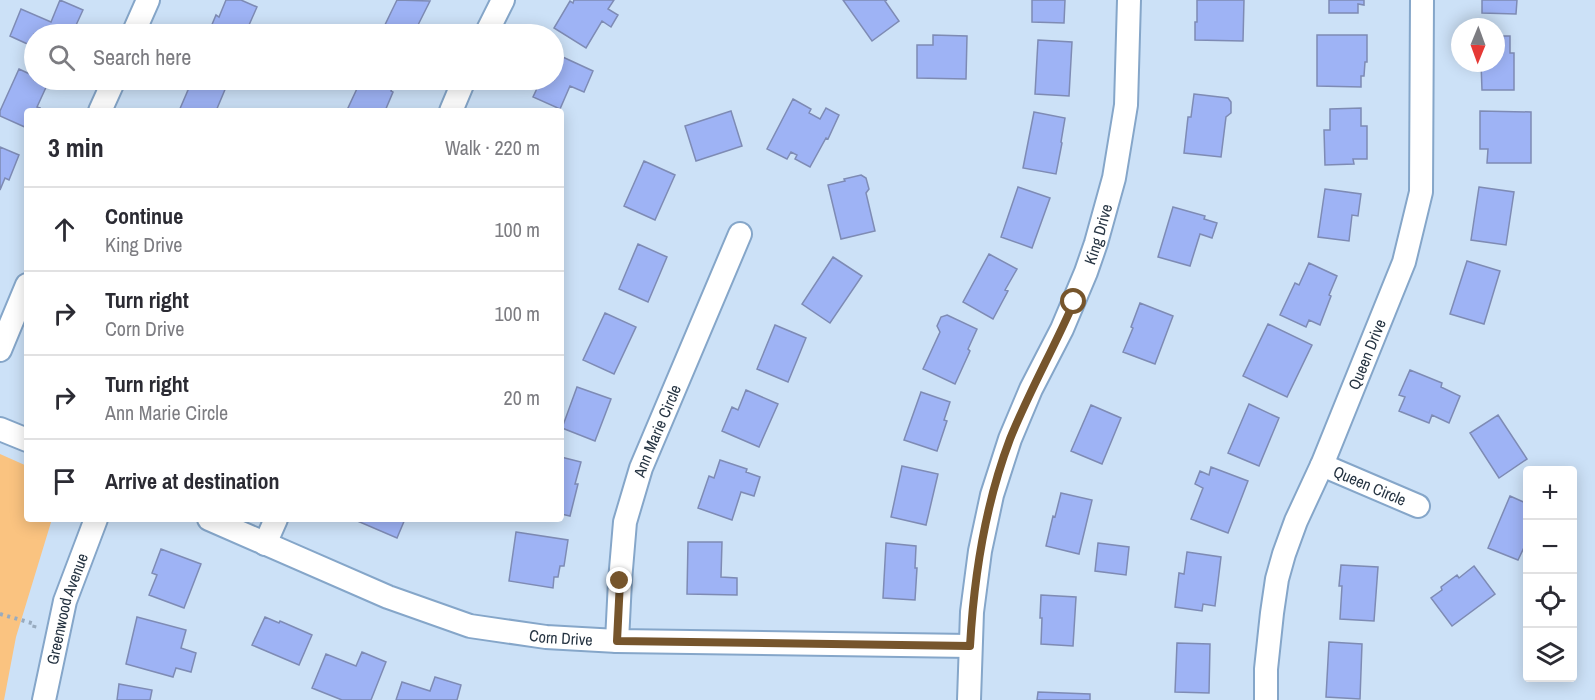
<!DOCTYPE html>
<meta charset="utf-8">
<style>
body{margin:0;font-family:"Archivo Narrow",sans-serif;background:#f2f2f3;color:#2b2b33}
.controls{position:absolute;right:18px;bottom:18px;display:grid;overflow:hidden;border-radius:6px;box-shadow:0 3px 15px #0003}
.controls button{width:54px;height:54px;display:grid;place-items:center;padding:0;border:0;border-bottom:2px solid #e1e1e2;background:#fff;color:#2b2b33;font:30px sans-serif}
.compass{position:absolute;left:1451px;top:18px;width:54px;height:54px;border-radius:50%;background:#fff;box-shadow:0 3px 15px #0003;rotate:181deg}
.stop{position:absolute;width:18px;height:18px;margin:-14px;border:4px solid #76552c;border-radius:50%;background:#fff}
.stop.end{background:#76552c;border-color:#fff;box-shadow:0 2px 6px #0008}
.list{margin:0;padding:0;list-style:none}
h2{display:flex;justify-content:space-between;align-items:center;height:78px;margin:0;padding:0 24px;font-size:26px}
h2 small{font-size:20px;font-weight:400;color:#7c7c81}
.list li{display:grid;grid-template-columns:39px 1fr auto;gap:18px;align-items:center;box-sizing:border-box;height:84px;padding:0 24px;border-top:2px solid #e1e1e2}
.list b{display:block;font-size:22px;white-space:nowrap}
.list p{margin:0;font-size:20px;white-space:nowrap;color:#7c7c81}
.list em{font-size:20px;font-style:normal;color:#7c7c81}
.icon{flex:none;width:33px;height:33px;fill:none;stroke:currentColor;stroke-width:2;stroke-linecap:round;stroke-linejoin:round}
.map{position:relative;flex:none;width:1595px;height:700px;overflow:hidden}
.search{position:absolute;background:#fff;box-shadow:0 3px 15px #0003;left:24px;top:24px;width:540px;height:66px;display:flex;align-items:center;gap:15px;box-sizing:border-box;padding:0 21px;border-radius:33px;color:#7c7c81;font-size:22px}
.panel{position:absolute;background:#fff;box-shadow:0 3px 15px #0003;left:24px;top:108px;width:540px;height:414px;border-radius:6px}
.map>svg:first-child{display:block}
.green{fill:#fac380}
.building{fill:#9eb3f5;stroke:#7e8bb4;stroke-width:1.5}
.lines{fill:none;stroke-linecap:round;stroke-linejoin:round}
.minor-casing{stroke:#85a6c9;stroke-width:26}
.path{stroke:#98abbf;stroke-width:4;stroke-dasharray:3 4.5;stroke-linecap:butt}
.minor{stroke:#fff;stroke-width:22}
.route{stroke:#76552c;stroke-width:8}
.labels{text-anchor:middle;stroke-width:6;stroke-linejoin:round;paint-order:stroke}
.street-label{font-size:16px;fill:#253341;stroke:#dfedfc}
</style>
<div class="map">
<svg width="1595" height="700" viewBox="0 0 1595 700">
<rect width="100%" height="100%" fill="#cce1f7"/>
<path class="green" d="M 0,454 L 27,466 L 27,519 L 52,519 L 16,637 L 4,700 L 0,700 Z"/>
<path class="building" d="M 60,0 L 83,10 L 72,34 L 62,32 L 61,34 L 34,34 L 34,47 L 10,36 L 21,9 L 51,22 Z
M 226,0 L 241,0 L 257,7 L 245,34 L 208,34 L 216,15 L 219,17 Z
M 397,0 L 430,1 L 418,25 L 421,26 L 418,33 L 385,34 L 381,33 Z
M 574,0 L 614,0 L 608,9 L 618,15 L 611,27 L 602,21 L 586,48 L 554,28 L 570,1 L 573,3 Z
M 843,0 L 887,0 L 885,1 L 899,21 L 872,41 Z
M 1032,0 L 1065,0 L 1064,23 L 1032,22 Z
M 1197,0 L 1244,0 L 1243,41 L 1195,40 L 1195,22 L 1197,22 Z
M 1329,0 L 1364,0 L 1364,5 L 1358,4 L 1358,13 L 1329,13 Z
M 1482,0 L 1517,0 L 1516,14 L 1482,13 Z
M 933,35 L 967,36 L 966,79 L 917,78 L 917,45 L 933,45 Z
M 1317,35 L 1367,35 L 1367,62 L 1365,62 L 1364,76 L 1361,76 L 1361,87 L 1317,86 Z
M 1496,36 L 1510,36 L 1510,53 L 1514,53 L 1514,90 L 1482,90 L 1481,63 L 1496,63 Z
M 1038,40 L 1072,42 L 1069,96 L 1035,94 Z
M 554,53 L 593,71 L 584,92 L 570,86 L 560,109 L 533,97 L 541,80 L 554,80 Z
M 19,69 L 34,76 L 34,80 L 41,80 L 48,83 L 37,107 L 40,108 L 38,111 L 27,111 L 27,128 L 0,116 L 0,111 Z
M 190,80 L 229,80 L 216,111 L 179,111 L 188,90 L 186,89 Z
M 361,80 L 397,80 L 391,91 L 393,92 L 385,111 L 354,111 L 348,108 Z
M 1194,94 L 1228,98 L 1231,102 L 1231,113 L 1226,117 L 1221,157 L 1184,153 L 1188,117 L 1191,117 Z
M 793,99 L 811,109 L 809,113 L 820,119 L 826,108 L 839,115 L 828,139 L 826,138 L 810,167 L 795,159 L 797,155 L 791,152 L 787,159 L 767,149 Z
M 1361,108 L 1361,126 L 1367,126 L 1367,159 L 1353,159 L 1354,164 L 1325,165 L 1324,130 L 1330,130 L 1330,109 Z
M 731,111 L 742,146 L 696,161 L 685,126 Z
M 1480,111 L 1531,112 L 1531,163 L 1487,163 L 1488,149 L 1480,149 Z
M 1034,112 L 1065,118 L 1061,142 L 1062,143 L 1056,174 L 1023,168 Z
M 0,147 L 19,155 L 9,180 L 5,178 L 0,190 Z
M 644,161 L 675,175 L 655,220 L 624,206 Z
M 861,175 L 866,178 L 869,189 L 866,193 L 875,231 L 841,239 L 828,185 L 845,181 L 844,179 Z
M 1018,187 L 1050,198 L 1032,248 L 1001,237 Z
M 1479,187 L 1514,192 L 1506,245 L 1471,240 Z
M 1325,189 L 1361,194 L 1358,216 L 1352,215 L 1349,241 L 1318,237 Z
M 1173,207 L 1205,216 L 1204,219 L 1217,223 L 1212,238 L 1200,234 L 1190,266 L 1158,257 Z
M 638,244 L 667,257 L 648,302 L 619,289 Z
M 989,254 L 1017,269 L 1005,290 L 1008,291 L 993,319 L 963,302 Z
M 833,257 L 862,276 L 830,323 L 802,304 Z
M 1467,261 L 1500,271 L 1484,324 L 1450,314 Z
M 1309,263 L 1337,276 L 1329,295 L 1331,296 L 1320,325 L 1309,320 L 1306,327 L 1280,315 L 1295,283 L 1299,285 Z
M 1140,303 L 1173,316 L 1155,364 L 1123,352 L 1133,328 L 1131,327 Z
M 605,313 L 636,327 L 614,374 L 583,360 Z
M 947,315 L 977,329 L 968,349 L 970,351 L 955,384 L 923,369 L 940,332 L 937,326 L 941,317 Z
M 1268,324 L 1312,345 L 1287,397 L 1243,376 Z
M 775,325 L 806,338 L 788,382 L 757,369 Z
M 1410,370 L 1442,383 L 1441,387 L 1460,396 L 1449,423 L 1432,415 L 1429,423 L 1399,411 L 1405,397 L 1399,395 Z
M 577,387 L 611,399 L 595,441 L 562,428 Z
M 746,390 L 778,404 L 759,447 L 722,431 L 732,407 L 738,410 Z
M 921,392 L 950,402 L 944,420 L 947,421 L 937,451 L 904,440 Z
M 1249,404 L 1279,418 L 1259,466 L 1228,453 Z
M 1091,405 L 1121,418 L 1102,464 L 1071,451 Z
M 1498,415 L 1527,459 L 1499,478 L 1470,433 Z
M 561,457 L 581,462 L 575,484 L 578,484 L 570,516 L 561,514 Z
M 720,460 L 747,469 L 746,472 L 760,477 L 754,496 L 741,492 L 732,520 L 698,508 L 709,476 L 714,478 Z
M 902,466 L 938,474 L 926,525 L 891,517 Z
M 1211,467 L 1248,481 L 1228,533 L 1191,519 L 1203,488 L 1195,484 L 1200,471 L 1209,475 Z
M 1061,493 L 1092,500 L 1079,554 L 1046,546 L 1053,516 L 1055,517 Z
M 1510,496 L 1528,504 L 1528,539 L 1518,560 L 1488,548 Z
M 355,519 L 405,519 L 397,538 L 355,520 Z
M 516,532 L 568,540 L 564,566 L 560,566 L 558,577 L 554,577 L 553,588 L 509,581 Z
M 688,542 L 722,542 L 721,577 L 737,578 L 737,595 L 687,594 Z
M 886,543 L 916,546 L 915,568 L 917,568 L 915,600 L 883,598 Z
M 1098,543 L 1129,547 L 1126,575 L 1095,571 Z
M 161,549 L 201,564 L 184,608 L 149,595 L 157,575 L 152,573 Z
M 1187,552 L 1221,557 L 1215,606 L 1203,604 L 1202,611 L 1175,607 L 1179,573 L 1184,574 Z
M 1341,565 L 1378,567 L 1374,621 L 1340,619 L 1342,586 L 1339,586 Z
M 1474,566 L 1495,594 L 1452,626 L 1431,598 L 1442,590 L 1441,587 L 1457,575 L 1459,578 Z
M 1041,595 L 1076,597 L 1073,646 L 1041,644 L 1042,618 L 1040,618 Z
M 137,617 L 186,630 L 181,648 L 196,653 L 191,672 L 176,668 L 173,677 L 126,664 Z
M 265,617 L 279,623 L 280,621 L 312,635 L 299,665 L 252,645 Z
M 1329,642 L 1362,644 L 1360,699 L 1326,697 Z
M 1177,643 L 1210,644 L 1209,693 L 1175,692 Z
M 362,652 L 386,662 L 371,700 L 342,700 L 312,688 L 326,654 L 356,666 Z
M 435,677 L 461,685 L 457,700 L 396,700 L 402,682 L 430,691 Z
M 119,684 L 152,690 L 150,700 L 117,700 Z
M 1038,692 L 1090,694 L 1090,700 L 1037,700 Z"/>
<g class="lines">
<g class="minor-casing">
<g id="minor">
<path d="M 133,34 L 148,0"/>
<path d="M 486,34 L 503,0"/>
<path d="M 100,111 L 114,80"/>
<path d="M 451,111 L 464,80"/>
<path d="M 0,350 L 27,285"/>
<path d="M 0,429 L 27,440"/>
<path id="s1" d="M 1322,465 L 1418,506"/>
<path id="s2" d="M 209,519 L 388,597 L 470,626 L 546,637 L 617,641 L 970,646"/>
<path d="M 265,544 L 276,519"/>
<path id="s3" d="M 617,641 L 620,581 L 625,522 L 641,468 L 740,234"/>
<path id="s4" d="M 44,700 L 65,601 L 96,519"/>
<path id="s5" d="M 969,700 L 972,612 L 980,551 L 992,495 L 1010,439 L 1031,389 L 1062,329 L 1086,272 L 1096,243 L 1114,178 L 1126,105 L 1129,0"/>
<path id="s6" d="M 1266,700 L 1266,669 L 1272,613 L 1277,579 L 1284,554 L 1296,521 L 1322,465 L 1404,262 L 1421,192 L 1422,0"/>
</g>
</g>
<path class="path" d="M 0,614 L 35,624 L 34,628"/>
<use href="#minor" class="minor"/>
</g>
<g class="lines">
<path class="route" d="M 620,581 L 617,641 L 970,646 C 974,576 985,505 1010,439 C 1029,392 1054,348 1074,302"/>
</g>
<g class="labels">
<g class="street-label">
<text dy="6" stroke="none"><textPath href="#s5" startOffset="489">King Drive</textPath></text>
<text dy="6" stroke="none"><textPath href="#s6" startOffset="364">Queen Drive</textPath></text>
<text dy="6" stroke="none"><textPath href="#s3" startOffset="216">Ann Marie Circle</textPath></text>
<text dy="6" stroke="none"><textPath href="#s1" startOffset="52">Queen Circle</textPath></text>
<text dy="6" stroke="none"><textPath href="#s4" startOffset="94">Greenwood Avenue</textPath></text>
<text dy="6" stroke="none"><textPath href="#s2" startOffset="374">Corn Drive</textPath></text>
</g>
</g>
</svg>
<div class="controls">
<button>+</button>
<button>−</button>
<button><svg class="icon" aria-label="locate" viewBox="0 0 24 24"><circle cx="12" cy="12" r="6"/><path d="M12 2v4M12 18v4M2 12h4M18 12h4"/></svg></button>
<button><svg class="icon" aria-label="layers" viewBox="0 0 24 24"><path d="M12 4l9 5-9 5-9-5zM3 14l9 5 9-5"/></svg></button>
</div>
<svg class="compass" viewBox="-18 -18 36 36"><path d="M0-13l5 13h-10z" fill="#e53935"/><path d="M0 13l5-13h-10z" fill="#7c7c81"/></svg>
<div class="stop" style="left:1074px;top:302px"></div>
<div class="stop end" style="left:620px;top:581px"></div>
<div class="search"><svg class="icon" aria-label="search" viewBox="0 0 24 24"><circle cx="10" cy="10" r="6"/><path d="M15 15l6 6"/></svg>Search here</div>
<section class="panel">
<h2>3 min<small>Walk · 220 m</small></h2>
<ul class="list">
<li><svg class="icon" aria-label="ahead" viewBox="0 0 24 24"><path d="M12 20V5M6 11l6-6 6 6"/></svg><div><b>Continue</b><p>King Drive</p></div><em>100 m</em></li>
<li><svg class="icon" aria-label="right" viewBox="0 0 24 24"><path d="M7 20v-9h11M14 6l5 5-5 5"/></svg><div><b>Turn right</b><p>Corn Drive</p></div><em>100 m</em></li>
<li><svg class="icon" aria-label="right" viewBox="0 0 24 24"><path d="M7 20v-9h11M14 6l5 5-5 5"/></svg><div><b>Turn right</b><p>Ann Marie Circle</p></div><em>20 m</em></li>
<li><svg class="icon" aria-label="arrive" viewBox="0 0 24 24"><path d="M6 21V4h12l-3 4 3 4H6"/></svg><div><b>Arrive at destination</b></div></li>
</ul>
</section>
</div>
